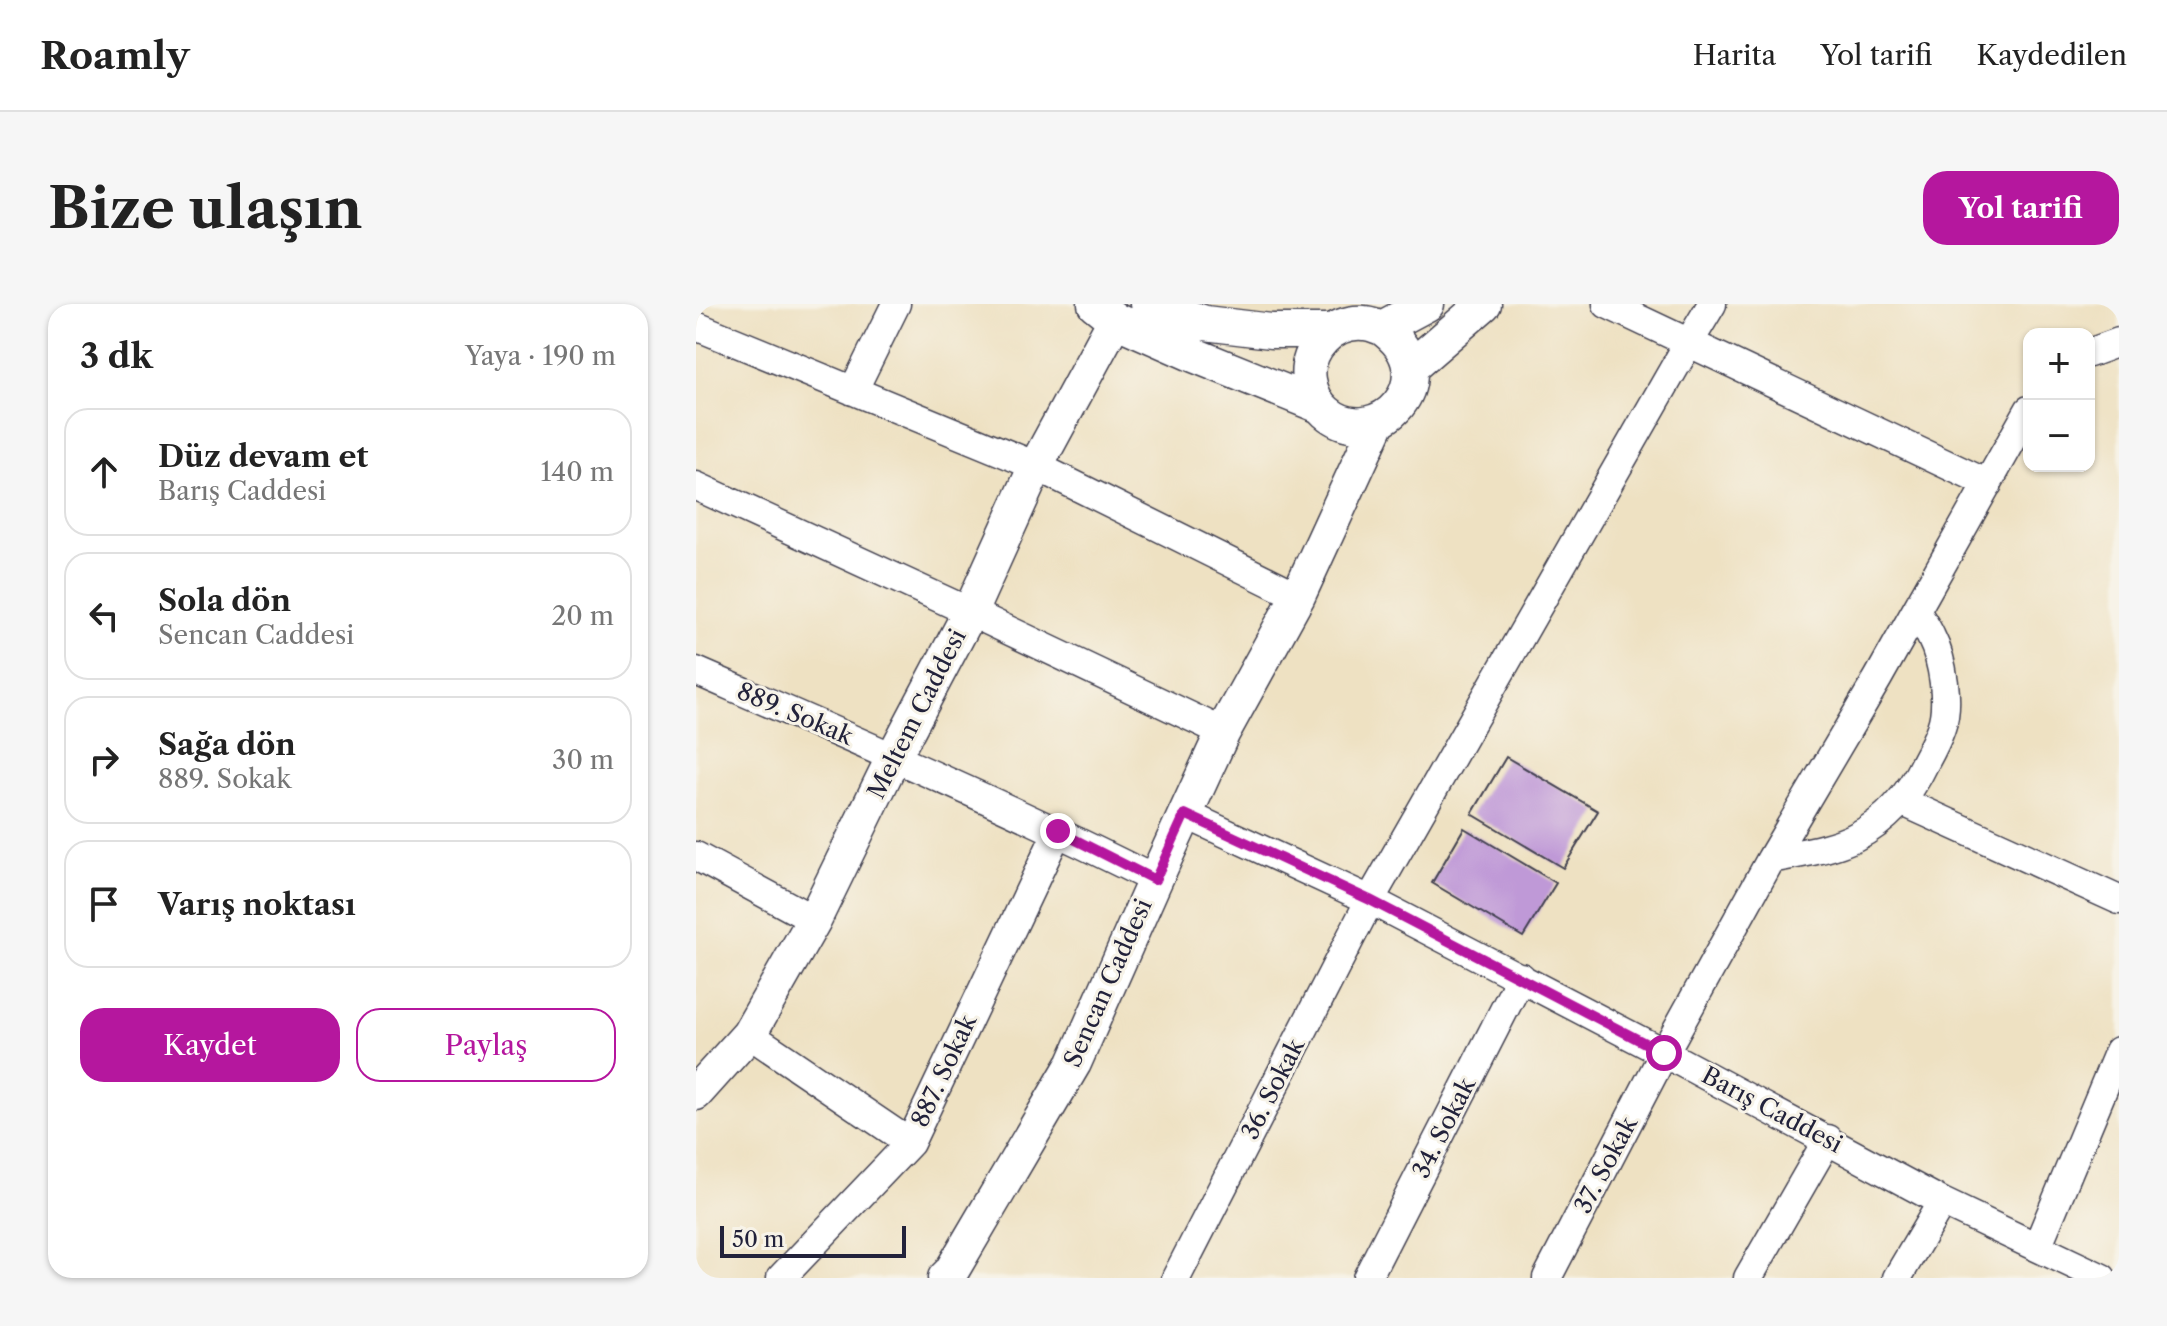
<!DOCTYPE html>
<html lang="tr">
<meta charset="utf-8">
<style>
body{margin:0;font-family:"Libre Caslon Text",serif;background:#f6f6f6;color:#222}
.controls{position:absolute;right:24px;top:24px;display:grid;overflow:hidden;border-radius:16px;box-shadow:0 2px 6px #0004}
.controls button{width:72px;height:72px;display:grid;place-items:center;padding:0;border:0;border-bottom:2px solid #e0e0e0;background:#fff;color:#222;font:40px sans-serif}
.scale{position:absolute;left:24px;bottom:20px;width:186px;box-sizing:border-box;padding-left:8px;border:4px solid #22223b;border-top:0;font-size:22px;line-height:28px;white-space:nowrap;color:#22223b;-webkit-text-stroke:6px #f7f3e8;paint-order:stroke}
.stop{position:absolute;width:24px;height:24px;margin:-18px;border:6px solid #b5179e;border-radius:50%;background:#fff}
.stop.end{background:#b5179e;border-color:#fff;box-shadow:0 2px 8px #0008}
.list{margin:0;padding:0;list-style:none}
h2{display:flex;justify-content:space-between;align-items:center;height:104px;margin:0;padding:0 32px;font-size:34px}
h2 small{font-size:26px;font-weight:400;color:#767676}
.list li{display:grid;grid-template-columns:52px 1fr auto;gap:24px;align-items:center;box-sizing:border-box;height:128px;margin:0 16px 16px;padding:0 16px;border:2px solid #e0e0e0;border-radius:24px}
.list b{display:block;font-size:30px;white-space:nowrap}
.list p{margin:0;font-size:26px;white-space:nowrap;color:#767676}
.list em{font-size:26px;font-style:normal;color:#767676}
.actions{display:flex;gap:16px;padding:24px 32px}
.actions a{flex:1;padding:18px 0;border:2px solid #b5179e;border-radius:24px;text-align:center;font-size:28px;color:#b5179e}
.actions .main{background:#b5179e;color:#fff}
.icon{flex:none;width:44px;height:44px;fill:none;stroke:currentColor;stroke-width:2;stroke-linecap:round;stroke-linejoin:round}
.map{position:relative;flex:none;width:1423px;height:974px;overflow:hidden;border-radius:24px}
header{display:flex;align-items:center;gap:48px;box-sizing:border-box;height:112px;padding:0 40px;background:#fff;border-bottom:2px solid #e0e0e0}
header strong{font-size:38px}
nav{display:flex;gap:44px;margin-inline-start:auto;font-size:28px}
.intro{display:flex;align-items:center;justify-content:space-between;box-sizing:border-box;height:192px;padding:0 48px}
h1{margin:0;font-size:56px}
.button{padding:20px 36px;border-radius:24px;background:#b5179e;color:#fff;font-size:28px;font-weight:700}
main{display:flex;gap:48px;padding:0 48px}
aside{flex:1;background:#fff;border-radius:24px;box-shadow:0 2px 6px #0004}
.map>svg:first-child{display:block}
.building{fill:#bf99d7}
.lines{fill:none;stroke-linecap:round;stroke-linejoin:round}
.minor-casing{stroke:#413f4f;stroke-width:31}
.tertiary-casing{stroke:#413f4f;stroke-width:37}
.minor{stroke:#fff;stroke-width:28}
.tertiary{stroke:#fff;stroke-width:34}
.route{stroke:#b5179e;stroke-width:10}
.labels{text-anchor:middle;stroke-width:6;stroke-linejoin:round;paint-order:stroke}
.street-label{font-size:24px;fill:#22223b;stroke:#f7f3e8}
</style>
<header>
<strong>Roamly</strong>
<nav><a>Harita</a><a>Yol tarifi</a><a>Kaydedilen</a></nav>
</header>
<div class="intro"><h1>Bize ulaşın</h1><a class="button">Yol tarifi</a></div>
<main>
<aside>
<h2>3 dk<small>Yaya · 190 m</small></h2>
<ul class="list">
<li><svg class="icon" aria-label="ahead" viewBox="0 0 24 24"><path d="M12 20V5M6 11l6-6 6 6"/></svg><div><b>Düz devam et</b><p>Barış Caddesi</p></div><em>140 m</em></li>
<li><svg class="icon" aria-label="left" viewBox="0 0 24 24"><path d="M17 20v-9H6M10 6l-5 5 5 5"/></svg><div><b>Sola dön</b><p>Sencan Caddesi</p></div><em>20 m</em></li>
<li><svg class="icon" aria-label="right" viewBox="0 0 24 24"><path d="M7 20v-9h11M14 6l5 5-5 5"/></svg><div><b>Sağa dön</b><p>889. Sokak</p></div><em>30 m</em></li>
<li><svg class="icon" aria-label="arrive" viewBox="0 0 24 24"><path d="M6 21V4h12l-3 4 3 4H6"/></svg><div><b>Varış noktası</b></div></li>
</ul>
<div class="actions"><a class="main">Kaydet</a><a>Paylaş</a></div>
</aside>
<div class="map">
<svg width="1423" height="974" viewBox="0 0 1423 974">
<rect width="100%" height="100%" fill="#f7f3e8"/>
<filter id="ink" filterUnits="userSpaceOnUse"><feTurbulence type="fractalNoise" baseFrequency=".0125" numOctaves="2"/><feDisplacementMap in="SourceGraphic" scale="16" xChannelSelector="R" yChannelSelector="G"/><feConvolveMatrix kernelMatrix="1 2 1 2 8 2 1 2 1" color-interpolation-filters="sRGB"/></filter>
<filter id="wash" filterUnits="userSpaceOnUse"><feTurbulence type="fractalNoise" baseFrequency=".006" numOctaves="4" result="noise"/><feDisplacementMap in="SourceGraphic" scale="32" xChannelSelector="R" yChannelSelector="G"/><feGaussianBlur stdDeviation="1.8" result="paint"/><feColorMatrix in="noise" values="0 0 0 0 0 0 0 0 0 0 0 0 0 0 0 0 0 1.4 0 .05"/><feComposite in="paint" operator="in"/></filter>
<g filter="url(#wash)">
<rect width="100%" height="100%" fill="#eee1c2"/>
<g id="blocks">
<path class="building" d="M 810,453 L 902,507 L 867,564 L 776,510 Z
M 768,524 L 860,579 L 827,633 L 736,579 Z"/>
</g>
</g>
<g filter="url(#ink)">
<use href="#blocks" fill-opacity="0" stroke="#413f4f" stroke-width="2"/>
<g class="lines">
<g class="minor-casing">
<path id="minor" d="M 911,0 L 1292,180
M 0,22 L 340,162 L 602,292
M 1393,49 L 1423,38
M 157,87 L 200,0
M 0,182 L 274,308 L 527,428
M 0,367 C 154,434 308,500 459,576
M 1205,497 L 1423,596
M 489,510 L 674,596 L 968,749 L 1246,898 L 1406,974
M 0,552 L 118,616
M 1075,555 C 1103,549 1133,546 1159,533 C 1191,517 1214,490 1229,458 C 1235,447 1241,436 1245,424 C 1254,400 1247,356 1235,333 C 1231,324 1225,315 1220,307
M 53,730 L 214,839
M 1341,943 L 1423,747
M 85,974 L 214,839 L 362,527
M 480,974 L 674,596 L 992,40 L 1016,0
M 671,974 L 825,673
M 851,974 L 968,749 L 1075,555 L 1182,374 L 1333,106
M 1052,974 L 1132,835
M 1201,974 L 1246,898"/>
</g>
<g class="tertiary-casing">
<path id="tertiary" d="M 399,0 L 419,16 L 498,51 L 624,102
M 451,0 L 509,19 L 575,27 L 635,27
M 686,24 C 755,73 680,151 630,108 C 620,99 615,89 613,76 C 608,45 637,16 668,19 C 674,19 680,22 686,24 L 731,0
M 714,64 L 788,0
M 0,789 L 53,730 L 118,616 L 198,452 L 274,308 L 340,162 L 419,16
M 249,974 L 255,968 L 378,759 L 459,576 L 527,428 L 602,292 L 683,116"/>
</g>
<use href="#minor" class="minor"/>
<use href="#tertiary" class="tertiary"/>
</g>
</g>
<g class="lines" filter="url(#ink)">
<path class="route" d="M 362,527 L 459,576 L 489,510 L 674,596 L 968,749"/>
</g>
<g class="labels">
<g class="street-label">
<text transform="translate(99 410) rotate(23)" y="8">889. Sokak</text>
<text transform="translate(221 410) rotate(-63)" y="8">Meltem Caddesi</text>
<text transform="translate(412 679) rotate(-66)" y="8">Sencan Caddesi</text>
<text transform="translate(248 767) rotate(-65)" y="8">887. Sokak</text>
<text transform="translate(577 785) rotate(-63)" y="8">36. Sokak</text>
<text transform="translate(1076 806) rotate(28)" y="8">Barış Caddesi</text>
<text transform="translate(748 824) rotate(-63)" y="8">34. Sokak</text>
<text transform="translate(910 861) rotate(-62)" y="8">37. Sokak</text>
</g>
</g>
</svg>
<div class="controls">
<button>+</button>
<button>−</button>
</div>
<div class="scale">50 m</div>
<div class="stop" style="left:968px;top:749px"></div>
<div class="stop end" style="left:362px;top:527px"></div>
</div>
</main>
